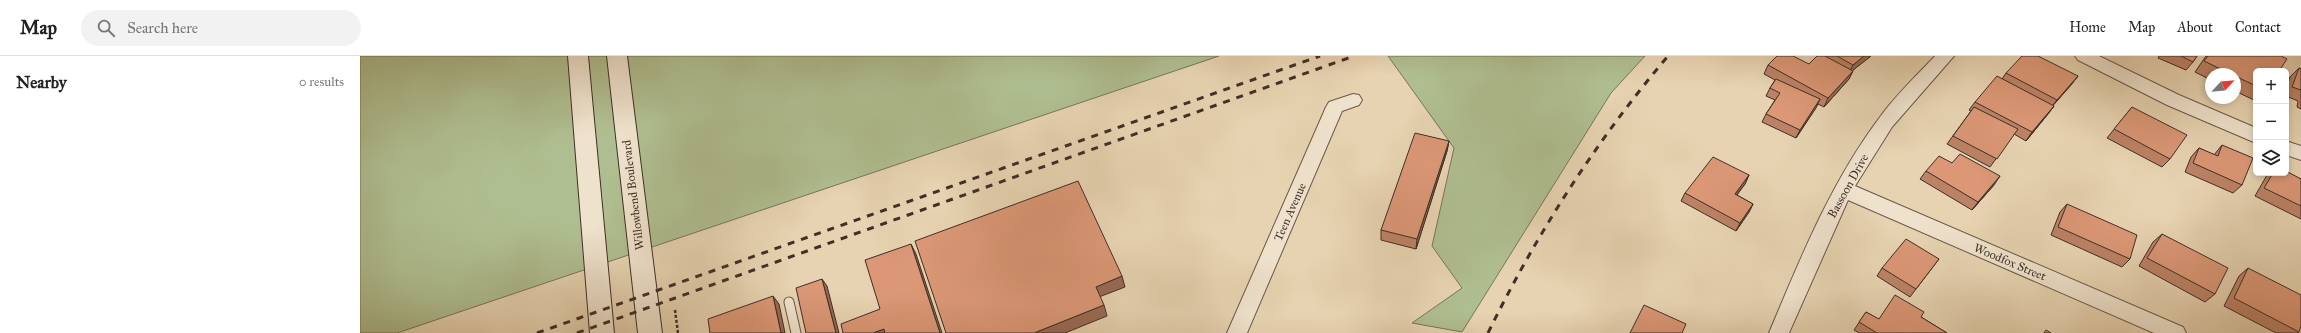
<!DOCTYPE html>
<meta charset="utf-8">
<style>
body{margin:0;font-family:"IM FELL Great Primer",serif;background:#f2f2f2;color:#222}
.controls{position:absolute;right:12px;top:12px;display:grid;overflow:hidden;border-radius:6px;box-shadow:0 2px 6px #0003}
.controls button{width:36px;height:36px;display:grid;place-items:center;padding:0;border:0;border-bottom:1px solid #e0e0e0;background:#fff;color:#222;font:20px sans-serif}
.compass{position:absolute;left:1845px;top:12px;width:36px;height:36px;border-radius:50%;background:#fff;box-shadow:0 2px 6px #0003;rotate:64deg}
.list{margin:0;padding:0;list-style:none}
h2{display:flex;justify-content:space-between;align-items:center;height:52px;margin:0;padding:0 16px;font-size:17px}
h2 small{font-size:13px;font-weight:400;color:#767676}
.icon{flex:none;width:22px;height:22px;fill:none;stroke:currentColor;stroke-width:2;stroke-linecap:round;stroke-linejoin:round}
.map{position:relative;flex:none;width:1941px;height:277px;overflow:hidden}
header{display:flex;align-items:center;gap:24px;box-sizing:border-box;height:56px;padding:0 20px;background:#fff;border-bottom:1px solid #e0e0e0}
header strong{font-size:19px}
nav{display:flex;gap:22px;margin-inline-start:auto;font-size:14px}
.search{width:280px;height:36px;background:#f2f2f2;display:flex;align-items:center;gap:10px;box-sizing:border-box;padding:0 14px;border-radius:22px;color:#767676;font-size:15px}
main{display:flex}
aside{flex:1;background:#fff}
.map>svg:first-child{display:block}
.green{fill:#afbe90;stroke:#76765c}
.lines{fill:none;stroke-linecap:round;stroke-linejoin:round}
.service-casing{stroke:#68584a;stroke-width:11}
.minor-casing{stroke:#68584a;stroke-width:2}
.secondary-casing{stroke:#3e2f28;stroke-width:2}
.path{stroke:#3e2f28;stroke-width:2.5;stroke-dasharray:3 2;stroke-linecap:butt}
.service{stroke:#efe2cc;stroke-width:9}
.minor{fill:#efe2cc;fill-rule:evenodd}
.secondary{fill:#efe2cc;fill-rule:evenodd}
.rail{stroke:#3e2f28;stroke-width:3;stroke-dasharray:7 7;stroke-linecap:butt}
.wall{fill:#bc8265;stroke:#3e2f28}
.shaded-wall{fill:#996a53;stroke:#3e2f28}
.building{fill:#db9776;stroke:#3e2f28}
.labels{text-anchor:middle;stroke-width:3.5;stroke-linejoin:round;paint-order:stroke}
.street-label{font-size:12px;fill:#3e2f28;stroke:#efe2cc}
</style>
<header>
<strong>Map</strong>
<div class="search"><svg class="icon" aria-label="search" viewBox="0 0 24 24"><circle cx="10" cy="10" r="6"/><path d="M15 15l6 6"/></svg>Search here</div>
<nav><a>Home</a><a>Map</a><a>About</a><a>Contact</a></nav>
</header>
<main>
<aside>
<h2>Nearby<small>0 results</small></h2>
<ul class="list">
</ul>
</aside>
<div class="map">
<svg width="1941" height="277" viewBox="0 0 1941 277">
<rect width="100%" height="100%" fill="#e7d3b1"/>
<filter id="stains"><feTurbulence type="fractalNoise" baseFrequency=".005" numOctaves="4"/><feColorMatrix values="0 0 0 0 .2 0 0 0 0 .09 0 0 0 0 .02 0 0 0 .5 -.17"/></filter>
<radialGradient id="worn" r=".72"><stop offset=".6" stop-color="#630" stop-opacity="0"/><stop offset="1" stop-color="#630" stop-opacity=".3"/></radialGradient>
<path class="green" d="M 0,0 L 859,0 L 37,277 L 0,277 Z
M 1028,0 L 1285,0 L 1251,37 L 1102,276 L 1052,267 L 1102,232 L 1072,190 L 1094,92 Z"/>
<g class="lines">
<g class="service-casing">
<path id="service" d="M 429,246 L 436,277"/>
</g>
<g class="minor-casing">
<path id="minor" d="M 1575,0 L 1594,0 L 1532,71 L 1495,130 L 1823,271 L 1826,277 L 1794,277 L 1488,144 L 1429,277 L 1409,277 C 1440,203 1471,126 1520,61 C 1536,39 1556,20 1575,0 Z
M 1715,0 L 1739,0 L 1819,39 L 1896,72 L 1896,87 L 1807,49 L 1718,4 Z
M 993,38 L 999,39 L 1002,44 L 999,49 L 982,55 L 887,277 L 867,277 L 966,51 L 969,46 Z
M 1926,85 L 1941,90 L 1941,104 L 1926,99 Z"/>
</g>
<g class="secondary-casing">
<path id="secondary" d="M 208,0 L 228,0 L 254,277 L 230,277 Z
M 247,0 L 267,0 L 302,277 L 278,277 Z"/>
</g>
<path class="path" d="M 315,254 L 318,277"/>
<use href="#service" class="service"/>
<use href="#minor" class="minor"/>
<use href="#secondary" class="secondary"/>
<path class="rail" d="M 177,277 L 960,0
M 217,277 L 994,0
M 1128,277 C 1177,177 1236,85 1308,0"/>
</g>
<path class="wall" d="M 1457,0 L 1511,0 L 1493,14 L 1489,23 L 1464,51 L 1458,48 L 1436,82 L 1402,66 L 1406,58 L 1415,44 L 1406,40 L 1410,32 L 1415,24 L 1404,18 L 1408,9 L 1449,8 Z
M 1799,0 L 1837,0 L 1833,6 L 1826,14 L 1798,2 Z
M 1846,0 L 1921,0 L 1896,15 L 1896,45 L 1875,35 L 1875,18 L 1851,18 L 1851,24 L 1835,16 Z
M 1939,12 L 1941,13 L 1941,53 L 1937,51 L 1938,45 L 1926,40 L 1926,33 L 1930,21 Z
M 1646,17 L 1718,20 L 1711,29 L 1693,49 L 1694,50 L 1688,58 L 1666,85 L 1654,78 L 1630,111 L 1587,88 L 1611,55 L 1609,54 L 1615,46 L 1642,23 Z
M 1772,51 L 1810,103 L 1802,111 L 1747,82 Z
M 1089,85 L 1087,95 L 1056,193 L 1021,184 L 1021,174 Z
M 1862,89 L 1882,129 L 1873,137 L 1825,116 L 1831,101 L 1839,92 L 1854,99 Z
M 1592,107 L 1634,129 L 1612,154 L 1560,123 L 1566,115 Z
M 1909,117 L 1926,117 L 1941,123 L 1941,163 L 1895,140 L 1907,119 Z
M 1389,119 L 1385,128 L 1377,139 L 1393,148 L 1389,156 L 1376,175 L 1321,145 L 1325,137 Z
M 1707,148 L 1770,203 L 1762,211 L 1691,179 L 1700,156 Z
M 1802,178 L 1855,238 L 1845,246 L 1779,210 L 1793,186 Z
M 1579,203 L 1550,241 L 1517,220 L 1522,212 Z
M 1888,212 L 1939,276 L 1937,277 L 1916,277 L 1864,250 L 1879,220 Z
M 1506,256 L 1518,263 L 1561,261 L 1587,277 L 1499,277 L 1494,274 Z"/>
<path class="shaded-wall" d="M 1504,0 L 1511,0 L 1488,18 L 1493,9 Z
M 1493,15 L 1489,23 L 1464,51 L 1468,42 Z
M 1718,20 L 1711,29 L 1690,53 L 1697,44 Z
M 1460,43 L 1456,52 L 1436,82 L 1440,74 Z
M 1694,50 L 1688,58 L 1666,85 L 1672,76 Z
M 1089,85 L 1087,95 L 1056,193 L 1057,183 Z
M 1389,119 L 1385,128 L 1371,146 L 1375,138 Z
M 1640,120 L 1634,129 L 1612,154 L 1618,146 Z
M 1393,148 L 1389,156 L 1376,175 L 1380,167 Z
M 551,188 L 556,198 L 582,277 L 580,277 Z
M 762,220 L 765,231 L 739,241 L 736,231 Z
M 462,223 L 467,230 L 479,277 L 476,277 Z
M 413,240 L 419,248 L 425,277 L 421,277 Z
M 744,249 L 747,260 L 705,277 L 674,277 Z
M 524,273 L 526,277 L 513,277 Z"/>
<path class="building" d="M 1417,0 L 1433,0 L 1449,8 L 1457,0 L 1465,0 L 1493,15 L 1468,42 L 1408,9 Z
M 1477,0 L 1504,0 L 1493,9 Z
M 1662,0 L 1678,0 L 1718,20 L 1697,44 L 1646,17 Z
M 1821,0 L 1837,0 L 1833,6 Z
M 1848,0 L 1921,0 L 1927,3 L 1919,15 L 1896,15 L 1896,30 L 1875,20 L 1875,18 L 1871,18 L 1844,5 Z
M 1939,12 L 1941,13 L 1941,34 L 1932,31 Z
M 1637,20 L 1694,50 L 1672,76 L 1615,46 Z
M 1416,23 L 1460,43 L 1440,74 L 1406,58 L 1420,37 L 1410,32 Z
M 1614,51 L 1658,73 L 1637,103 L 1593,80 Z
M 1772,51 L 1827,79 L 1810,103 L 1754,73 Z
M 1055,77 L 1089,85 L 1057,183 L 1021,174 Z
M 1862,89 L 1893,102 L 1882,129 L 1833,107 L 1839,92 L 1858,100 Z
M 1600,98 L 1640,120 L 1618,146 L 1566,115 L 1579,100 L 1592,107 Z
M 1353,101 L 1389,119 L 1375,138 L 1393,148 L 1380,167 L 1325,137 Z
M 1926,115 L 1941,123 L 1941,150 L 1904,132 L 1913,117 L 1926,117 Z
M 718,125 L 762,220 L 736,231 L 744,249 L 674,277 L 586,277 L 555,185 Z
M 1707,148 L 1777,179 L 1770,203 L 1698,171 Z
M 1802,178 L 1868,212 L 1855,238 L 1787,202 Z
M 1546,183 L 1579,203 L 1556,233 L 1522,212 Z
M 551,188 L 580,277 L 525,277 L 524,273 L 513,277 L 483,277 L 481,268 L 520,253 L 505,204 Z
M 1888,212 L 1941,239 L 1941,270 L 1939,276 L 1874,242 Z
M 462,223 L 476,277 L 446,277 L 436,232 Z
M 1535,239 L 1564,256 L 1561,261 L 1587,277 L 1517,277 L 1499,266 L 1506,256 L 1519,263 Z
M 413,240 L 421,277 L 350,277 L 348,263 Z
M 1284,249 L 1326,268 L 1322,277 L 1270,277 Z
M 1686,274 L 1691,277 L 1684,277 Z"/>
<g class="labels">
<g class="street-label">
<text transform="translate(1488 130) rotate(-61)" y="4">Bassoon Drive</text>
<text transform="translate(273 139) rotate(-97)" y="4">Willowbend Boulevard</text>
<text transform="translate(930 156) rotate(-66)" y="4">Teen Avenue</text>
<text transform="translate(1650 206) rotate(23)" y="4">Woodfox Street</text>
</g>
</g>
<rect width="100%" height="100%" filter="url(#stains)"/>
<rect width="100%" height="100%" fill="url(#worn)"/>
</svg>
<div class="controls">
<button>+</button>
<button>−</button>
<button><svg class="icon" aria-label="layers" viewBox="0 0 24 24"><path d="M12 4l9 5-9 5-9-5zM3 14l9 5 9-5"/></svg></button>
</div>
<svg class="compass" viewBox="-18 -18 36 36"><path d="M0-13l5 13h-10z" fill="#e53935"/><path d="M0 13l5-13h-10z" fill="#767676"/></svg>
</div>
</main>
